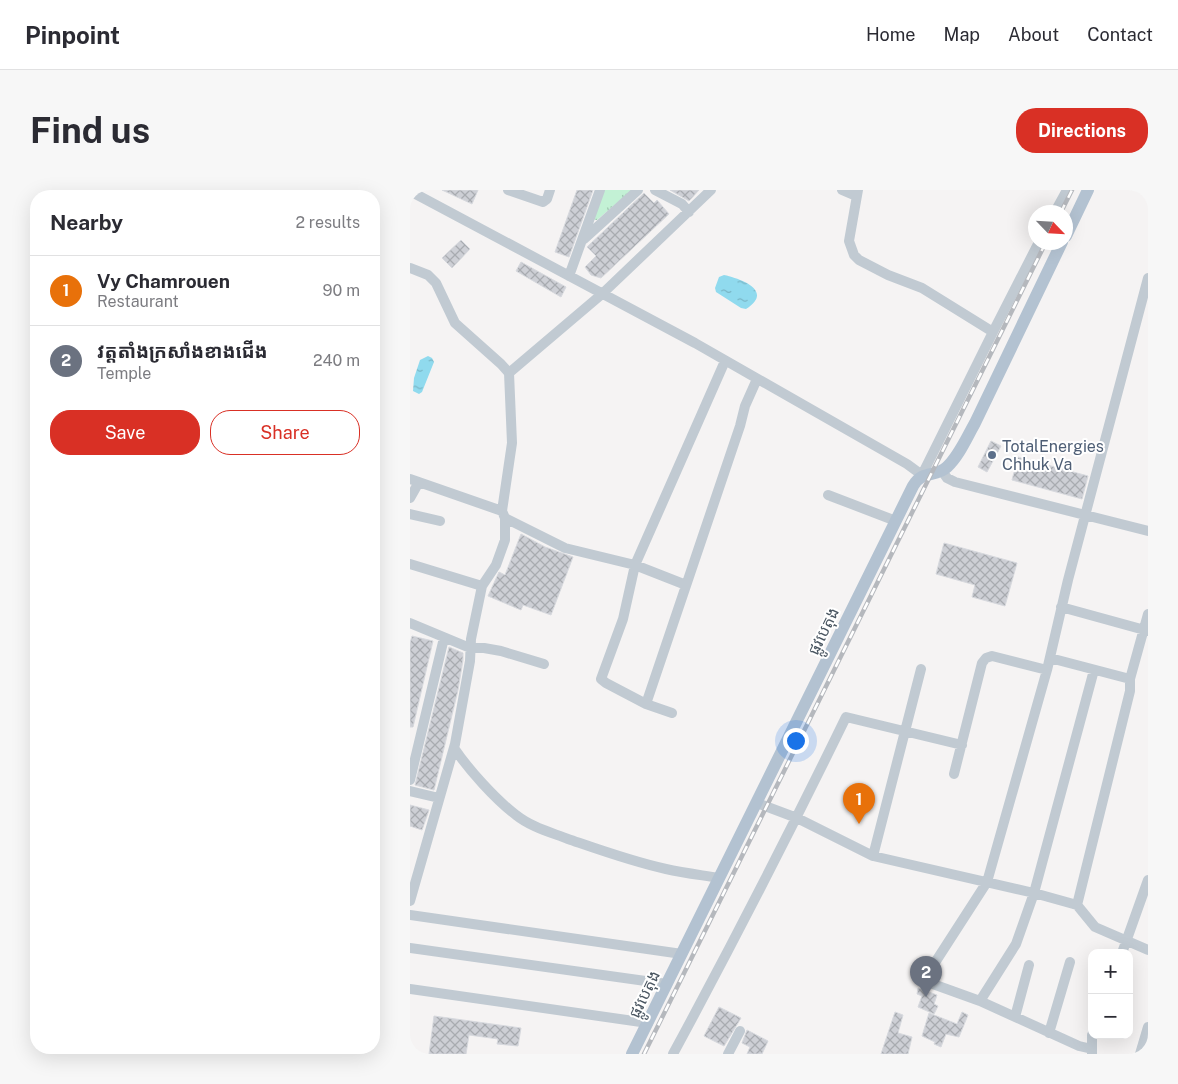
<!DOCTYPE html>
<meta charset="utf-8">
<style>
body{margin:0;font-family:"Public Sans","Noto Sans Khmer",sans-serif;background:#f7f7f7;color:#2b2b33}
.controls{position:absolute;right:15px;bottom:15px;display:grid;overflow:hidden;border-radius:10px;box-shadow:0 5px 20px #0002}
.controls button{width:45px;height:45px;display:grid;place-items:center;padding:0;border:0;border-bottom:1px solid #e1e1e2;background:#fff;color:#2b2b33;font:25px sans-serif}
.compass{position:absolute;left:618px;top:15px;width:45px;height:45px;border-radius:50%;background:#fff;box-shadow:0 5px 20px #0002;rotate:115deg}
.you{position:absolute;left:385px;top:550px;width:18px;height:18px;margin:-12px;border:4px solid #fff;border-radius:50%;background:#1a73e8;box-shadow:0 0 0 8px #1a73e833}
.badge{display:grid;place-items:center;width:32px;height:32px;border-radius:50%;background:#d93025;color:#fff;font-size:16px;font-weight:700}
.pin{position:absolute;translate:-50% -41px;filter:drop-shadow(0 1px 2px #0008)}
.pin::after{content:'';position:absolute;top:26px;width:18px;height:15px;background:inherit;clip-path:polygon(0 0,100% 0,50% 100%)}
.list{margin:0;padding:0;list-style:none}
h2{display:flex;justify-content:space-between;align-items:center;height:65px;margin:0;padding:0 20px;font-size:21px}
h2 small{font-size:16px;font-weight:400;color:#7c7c81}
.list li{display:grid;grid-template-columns:32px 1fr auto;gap:15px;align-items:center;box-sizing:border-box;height:70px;padding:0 20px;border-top:1px solid #e1e1e2}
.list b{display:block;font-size:19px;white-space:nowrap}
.list p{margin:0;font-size:16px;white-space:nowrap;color:#7c7c81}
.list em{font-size:16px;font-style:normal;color:#7c7c81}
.actions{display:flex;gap:10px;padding:15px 20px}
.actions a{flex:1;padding:11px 0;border:1px solid #d93025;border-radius:20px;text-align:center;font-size:18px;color:#d93025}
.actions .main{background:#d93025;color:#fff}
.map{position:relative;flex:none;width:738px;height:864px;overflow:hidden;border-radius:20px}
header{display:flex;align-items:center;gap:30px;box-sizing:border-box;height:70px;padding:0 25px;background:#fff;border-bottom:1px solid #e1e1e2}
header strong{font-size:24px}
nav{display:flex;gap:28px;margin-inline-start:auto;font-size:18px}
.intro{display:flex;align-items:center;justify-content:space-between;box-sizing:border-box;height:120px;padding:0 30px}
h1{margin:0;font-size:35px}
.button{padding:12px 22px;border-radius:20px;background:#d93025;color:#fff;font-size:18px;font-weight:700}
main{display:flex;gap:30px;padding:0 30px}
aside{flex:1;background:#fff;border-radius:20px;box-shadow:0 5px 20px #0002}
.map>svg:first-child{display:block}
.park{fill:url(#park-tufts)}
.water{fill:url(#water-ripples)}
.building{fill:url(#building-cross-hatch);stroke:#d7d9de}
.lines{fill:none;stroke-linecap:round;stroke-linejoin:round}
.minor{stroke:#c1cad2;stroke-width:10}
.major{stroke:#b3c2d1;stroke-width:12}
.rail-casing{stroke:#b5b8bd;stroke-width:4.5}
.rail{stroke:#fff;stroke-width:2.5;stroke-dasharray:8;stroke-linecap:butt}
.service-dot{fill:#5c6f8a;stroke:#fff;stroke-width:2}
.labels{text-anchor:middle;stroke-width:4;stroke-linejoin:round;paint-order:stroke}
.service-label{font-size:16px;fill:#4e5e75;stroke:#fff;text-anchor:start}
.street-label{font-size:16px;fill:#4a5661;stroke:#fff}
</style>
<header>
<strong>Pinpoint</strong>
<nav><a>Home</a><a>Map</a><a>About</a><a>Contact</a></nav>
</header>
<div class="intro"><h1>Find us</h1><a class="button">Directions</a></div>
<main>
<aside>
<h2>Nearby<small>2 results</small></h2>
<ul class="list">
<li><span class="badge" style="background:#e8710a">1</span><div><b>Vy Chamrouen</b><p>Restaurant</p></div><em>90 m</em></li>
<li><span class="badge" style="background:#6b7280">2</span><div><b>វត្តតាំងក្រសាំងខាងជើង</b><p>Temple</p></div><em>240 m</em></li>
</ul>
<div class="actions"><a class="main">Save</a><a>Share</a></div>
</aside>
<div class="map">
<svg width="738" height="864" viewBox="0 0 738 864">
<defs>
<pattern id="park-tufts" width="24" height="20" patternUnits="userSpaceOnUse" patternTransform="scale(1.25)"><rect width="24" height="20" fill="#c3f1d5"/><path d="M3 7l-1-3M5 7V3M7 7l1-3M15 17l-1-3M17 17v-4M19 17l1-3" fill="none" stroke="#a0c6b0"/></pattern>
<pattern id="water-ripples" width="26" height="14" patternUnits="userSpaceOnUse" patternTransform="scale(1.25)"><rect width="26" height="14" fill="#90daee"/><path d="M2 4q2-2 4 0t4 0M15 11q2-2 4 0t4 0" fill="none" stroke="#78b4c4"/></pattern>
<pattern id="building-cross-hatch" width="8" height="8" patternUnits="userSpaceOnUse" patternTransform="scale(1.25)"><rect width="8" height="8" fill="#cdcfd5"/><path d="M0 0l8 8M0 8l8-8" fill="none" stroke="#a8abb0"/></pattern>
</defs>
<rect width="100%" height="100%" fill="#f5f3f3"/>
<path class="park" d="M 194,0 L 222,0 L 187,30 L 185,30 L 183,28 Z"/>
<path class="water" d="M 314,85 C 332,89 364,101 336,119 L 331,118 L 306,102 L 305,98 L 309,87 Z
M 18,166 L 22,168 L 24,172 L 12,202 L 9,204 L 3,201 L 4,188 L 10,170 Z"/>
<path class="building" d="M 32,0 L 68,0 L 62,14 Z
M 167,0 L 183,0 L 159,67 L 145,62 Z
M 260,0 L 289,0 L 279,11 Z
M 234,3 L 244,13 L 247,10 L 259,24 L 191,88 L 181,85 L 175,77 L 186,66 L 177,57 Z
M 51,50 L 60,59 L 42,78 L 32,68 Z
M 111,72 L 156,97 L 151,107 L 106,81 Z
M 581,251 L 591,256 L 577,282 L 568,277 Z
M 608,267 L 678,286 L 672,309 L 602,290 Z
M 111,344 L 135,357 L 163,367 L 141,425 L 113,415 L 111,420 L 78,406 L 89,382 L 95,385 Z
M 534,353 L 607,373 L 595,416 L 562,407 L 565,395 L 526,384 Z
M 2,446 L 23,451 L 3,537 L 0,537 L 0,453 Z
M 39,457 L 53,463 L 53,470 L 48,500 L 24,600 L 5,595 Z
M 0,615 L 19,620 L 12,640 L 0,636 Z
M 508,798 L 527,805 L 524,814 L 528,816 L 524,824 L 508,817 L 512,806 L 507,804 Z
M 309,817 L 331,828 L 314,856 L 294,846 Z
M 485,822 L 493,825 L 488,843 L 502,847 L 498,864 L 471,864 Z
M 552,822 L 558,825 L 549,847 L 536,844 L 531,857 L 524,854 L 525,852 L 512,846 L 519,823 L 547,834 Z
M 24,826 L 111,838 L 108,856 L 87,854 L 88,849 L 59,845 L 56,864 L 19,864 Z
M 337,840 L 358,851 L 352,864 L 337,864 L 340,857 L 332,853 Z"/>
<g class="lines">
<path class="minor" d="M 98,0 L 133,12 L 137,9 L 140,0
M 245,0 L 272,14 L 279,22
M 432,0 L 446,6
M 448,0 L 439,51 L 444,65 L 449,70 L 478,85 L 512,98 L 583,142
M 0,1 L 285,153 L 497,274 L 512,285 L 583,142 L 629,52
M 645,22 L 657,0
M 174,49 L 228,0
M 0,78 L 18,85 L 26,93 L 45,133 L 91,174 L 99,183 L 102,253 L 92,321 L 95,328 L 95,350 L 86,375 L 72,396 L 61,449 L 60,471 L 45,554 L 0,711
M 159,86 L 190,0
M 99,183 L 192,104 L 301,0
M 532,281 L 537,288 L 545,292 L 738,341
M 0,289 L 92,321
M 418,305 L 486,331
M 0,308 L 9,292
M 0,324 L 30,331
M 95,328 L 155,358 L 225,375 L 276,395
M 0,374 L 72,396
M 651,417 L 738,441
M 0,433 L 60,458 L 74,458 L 91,461 L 134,474
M 640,468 L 720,489
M 684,480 L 624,703 L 606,754 L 570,811 L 520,793 L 517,785 L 577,692 L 637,480 L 658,390 L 738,88
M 236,514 L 330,236 L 335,216 L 347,189
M 262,523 L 236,514 L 196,493 L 191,489 L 213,429 L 225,375 L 315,171
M 44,558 C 59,580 85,609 106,625 C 121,637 140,642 158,649 C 190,660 223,672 256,679 C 274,683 291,685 309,688
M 544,584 L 572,473 L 576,468 L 582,466 L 637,480
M 0,590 L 34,448
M 0,601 L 29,608
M 347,613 L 387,628 L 463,666 L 624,703 L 667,715 L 685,737 L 738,760
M 463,666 L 511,479
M 667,715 L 720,501 L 720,489 L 738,424
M 0,725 L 272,764
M 0,758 L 257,794
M 712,763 L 738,690
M 0,799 L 238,833
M 570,811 L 669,856 L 682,859
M 605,827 L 619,775
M 639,843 L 660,772
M 682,845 L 682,864
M 263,864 C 323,753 381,640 436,527 L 552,555
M 318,864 L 330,841
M 730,864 L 738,837"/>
<path class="major" d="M 656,46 L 678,0
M 222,864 L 503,296 C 513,279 525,288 537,277 C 549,266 557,247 565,233 L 652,52"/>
<g class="rail-casing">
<path id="rail" d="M 651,22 L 662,0
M 234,864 L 636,52"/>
</g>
<use href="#rail" class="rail"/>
</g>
<circle class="service-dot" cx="582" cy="265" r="5"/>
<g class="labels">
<g class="service-label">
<text x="592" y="262">TotalEnergies<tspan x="592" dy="18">Chhuk Va</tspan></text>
</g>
<g class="street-label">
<text transform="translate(413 441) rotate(-64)" y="6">ផ្លូវបេតុង</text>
<text transform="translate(234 804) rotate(-64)" y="6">ផ្លូវបេតុង</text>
</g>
</g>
</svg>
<div class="controls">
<button>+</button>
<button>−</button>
</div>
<svg class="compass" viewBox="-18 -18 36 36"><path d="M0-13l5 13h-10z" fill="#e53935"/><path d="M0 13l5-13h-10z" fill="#7c7c81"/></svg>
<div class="you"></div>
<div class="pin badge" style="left:449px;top:634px;background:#e8710a">1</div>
<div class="pin badge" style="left:516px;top:807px;background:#6b7280">2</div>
</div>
</main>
